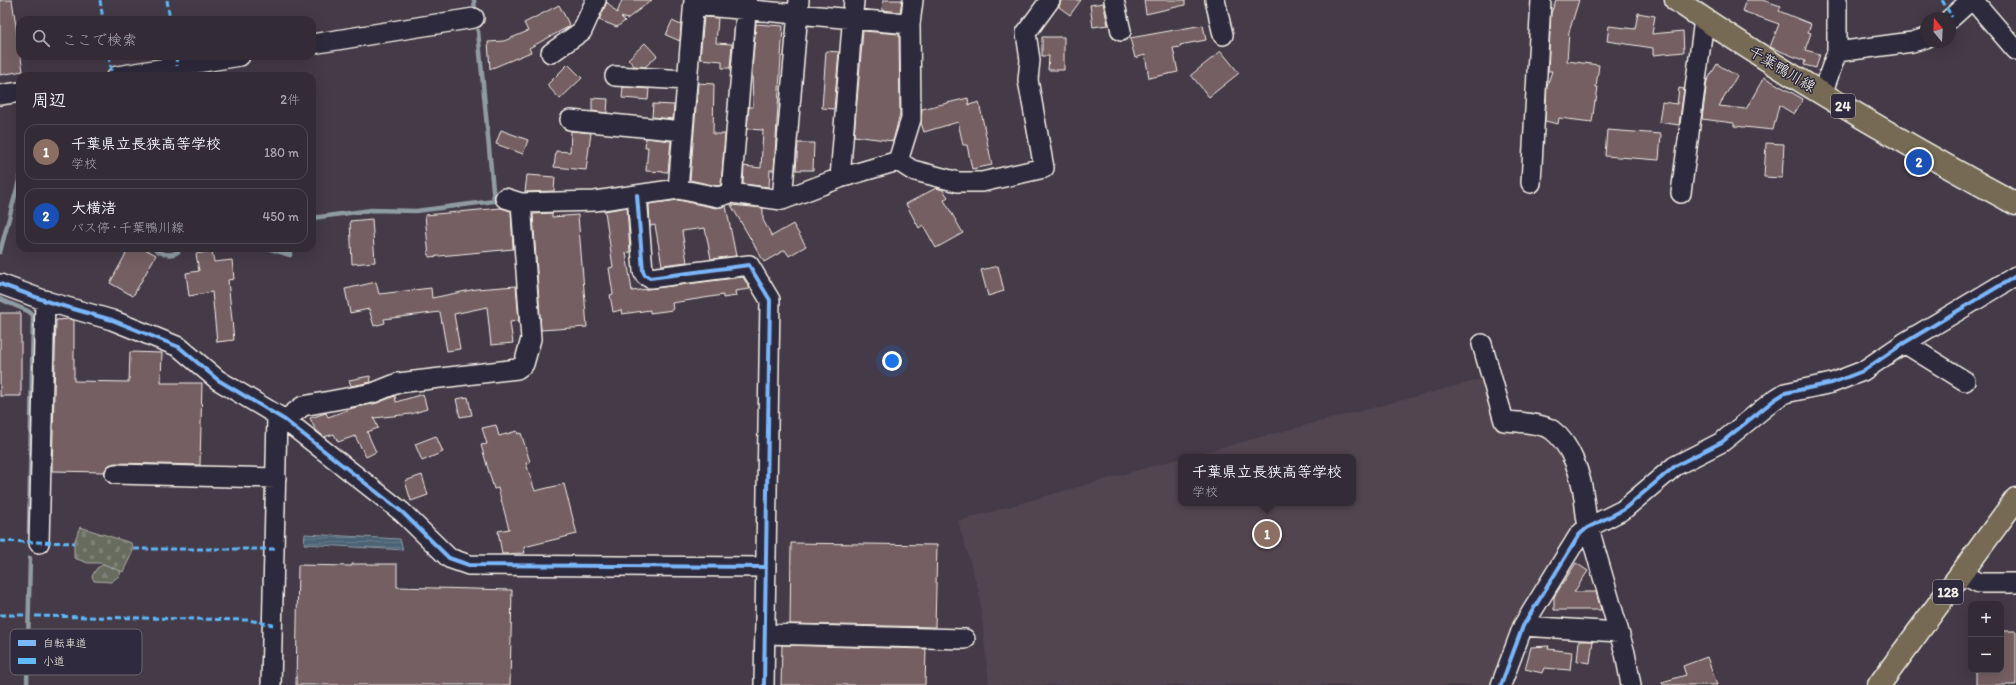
<!DOCTYPE html>
<html lang="ja">
<meta charset="utf-8">
<style>
body{margin:0;font-family:Itim,"Klee One",sans-serif;background:#3b343e;color:#f1f3f6}
.controls{position:absolute;right:12px;bottom:12px;display:grid;overflow:hidden;border-radius:8px;box-shadow:0 4px 16px #0002}
.controls button{width:36px;height:36px;display:grid;place-items:center;padding:0;border:0;border-bottom:1px solid #4e4851;background:#332c36;color:#f1f3f6;font:20px sans-serif}
.compass{position:absolute;left:1920px;top:12px;width:36px;height:36px;border-radius:50%;background:#332c36;box-shadow:0 4px 16px #0002;rotate:342deg}
.you{position:absolute;left:892px;top:361px;width:14px;height:14px;margin:-10px;border:3px solid #fff;border-radius:50%;background:#1a73e8;box-shadow:0 0 0 6px #1a73e833}
.badge{display:grid;place-items:center;width:26px;height:26px;border-radius:50%;background:#ff9aa2;color:#fff;font-size:13px;font-weight:700}
.pin{position:absolute;translate:-50% -50%;border:2px solid #fff;box-shadow:0 1px 4px #0006}
.popup{position:absolute;left:1178px;top:454px;width:178px;height:52px;box-sizing:border-box;display:grid;place-content:center;border-radius:8px;background:#332c36;filter:drop-shadow(0 1px 3px #0005);font-size:13px;white-space:nowrap;color:#a9a7ad}
.popup b{font-size:15px;color:#f1f3f6}
.popup::after{content:'';position:absolute;left:50%;top:100%;margin-left:-8px;border:8px solid transparent;border-top-color:#332c36}
.list{margin:0;padding:0;list-style:none}
h2{display:flex;justify-content:space-between;align-items:center;height:52px;margin:0;padding:0 16px;font-size:17px}
h2 small{font-size:13px;font-weight:400;color:#a9a7ad}
.list li{display:grid;grid-template-columns:26px 1fr auto;gap:12px;align-items:center;box-sizing:border-box;height:56px;margin:0 8px 8px;padding:0 8px;border:1px solid #4e4851;border-radius:12px}
.list b{display:block;font-size:15px;white-space:nowrap}
.list p{margin:0;font-size:13px;white-space:nowrap;color:#a9a7ad}
.list em{font-size:13px;font-style:normal;color:#a9a7ad}
.icon{flex:none;width:22px;height:22px;fill:none;stroke:currentColor;stroke-width:2;stroke-linecap:round;stroke-linejoin:round}
.map{position:relative;flex:none;width:2016px;height:685px;overflow:hidden}
.search{position:absolute;background:#332c36;box-shadow:0 4px 16px #0002;left:16px;top:16px;width:300px;height:44px;display:flex;align-items:center;gap:10px;box-sizing:border-box;padding:0 14px;border-radius:12px;color:#a9a7ad;font-size:15px}
.panel{position:absolute;background:#332c36;box-shadow:0 4px 16px #0002;left:16px;top:72px;width:300px;height:180px;border-radius:12px}
.map>svg:first-child{display:block}
.built{fill:#534550}
.forest{fill:url(#forest-firs);stroke:#aeaea4}
.cemetery{fill:url(#cemetery-stones);stroke:#aeaea4}
.water{fill:url(#water-rules);stroke:#8f9ca3}
.lines{fill:none;stroke-linecap:round;stroke-linejoin:round}
.stream{stroke:#8f9ca3;stroke-width:4.5}
.building{fill:#755f63;stroke:#f4f1e8}
.minor-casing{stroke:#f4f1e8;stroke-width:22}
.major-casing{stroke:#f4f1e8;stroke-width:25}
.highway-casing{stroke:#f4f1e8;stroke-width:25}
.minor{stroke:#2f2a3d;stroke-width:19}
.major{stroke:#766a54;stroke-width:22}
.highway{stroke:#766a54;stroke-width:22}
.quiet{stroke:#60bafa;stroke-width:3;stroke-dasharray:6 3;stroke-linecap:butt}
.cycleway-casing{stroke:#2f2a3d;stroke-width:6}
.cycleway{stroke:#7ab7fb;stroke-width:4}
.labels{text-anchor:middle;stroke-width:3;stroke-linejoin:round;paint-order:stroke}
.shield{fill:#2f2a3d;stroke:#b9b5b5;stroke-width:1}
.shield-label{font-size:14px;font-weight:bold;fill:#f4f1e8}
.street-label{font-size:15px;fill:#f4f1e8;stroke:#2f2a3d}
.key{fill:#2f2a3d;stroke:#6a6670;stroke-width:1}
.key-label{font-size:11px;fill:#f4f1e8}
</style>
<div class="map">
<svg width="2016" height="685" viewBox="0 0 2016 685">
<defs>
<pattern id="forest-firs" width="22" height="20" patternUnits="userSpaceOnUse"><rect width="22" height="20" fill="#676c5f"/><path d="M5 1l3.5 6h-7zM16 11l3.5 6h-7z" fill="#7d8176"/></pattern>
<pattern id="cemetery-stones" width="16" height="16" patternUnits="userSpaceOnUse"><rect width="16" height="16" fill="#676c5f"/><path d="M2 7V4a2 2 0 0 1 4 0v3zM10 15v-3a2 2 0 0 1 4 0v3z" fill="#7d8176"/></pattern>
<pattern id="water-rules" width="6" height="5" patternUnits="userSpaceOnUse"><rect width="6" height="5" fill="#4b6375"/><path d="M0 2.5h6" fill="none" stroke="#667a89"/></pattern>
</defs>
<rect width="100%" height="100%" fill="#443a48"/>
<filter id="ink" filterUnits="userSpaceOnUse"><feTurbulence type="fractalNoise" baseFrequency=".025" numOctaves="2"/><feDisplacementMap in="SourceGraphic" scale="8" xChannelSelector="R" yChannelSelector="G"/><feConvolveMatrix kernelMatrix="1 2 1 2 8 2 1 2 1" color-interpolation-filters="sRGB"/></filter>
<g filter="url(#ink)">
<path class="built" d="M 1482,379 L 1493,415 L 1542,432 L 1566,457 L 1573,483 L 1577,525 L 1529,602 L 1511,626 L 1490,685 L 989,685 L 979,592 L 958,521 L 1181,458 L 1181,503 L 1353,503 L 1353,457 L 1185,457 Z"/>
<path class="forest" d="M 110,561 L 121,569 L 120,575 L 111,582 L 94,581 L 92,576 L 97,568 Z"/>
<path class="cemetery" d="M 80,527 L 131,543 L 134,549 L 123,572 L 101,563 L 88,563 L 74,558 L 74,543 Z"/>
<path class="water" d="M 305,534 L 400,539 L 403,550 L 304,544 Z"/>
<g class="lines">
<path class="stream" d="M 474,0 L 475,12
M 312,218 L 371,210 L 416,211 L 494,201 L 478,31
M 154,248 C 161,255 175,258 181,248
M 268,248 L 290,255 L 290,248
M 0,252 L 20,177
M 0,299 L 28,311 L 33,315 L 29,532
M 27,685 L 30,558"/>
</g>
<path class="building" d="M 0,0 L 12,0 L 23,71 L 0,75 Z
M 622,0 L 652,0 L 627,19 L 621,17 L 625,21 L 617,27 L 599,20 L 607,2 L 617,13 Z
M 883,0 L 902,0 L 900,12 L 882,10 Z
M 1061,0 L 1081,0 L 1070,15 L 1059,7 Z
M 1144,0 L 1185,0 L 1185,5 L 1146,14 Z
M 1556,0 L 1579,0 L 1569,32 L 1567,61 L 1599,65 L 1596,87 L 1598,87 L 1596,101 L 1595,101 L 1592,122 L 1559,118 L 1558,124 L 1545,121 L 1547,86 L 1552,71 L 1548,71 L 1551,13 Z
M 1746,0 L 1762,0 L 1781,6 L 1779,11 L 1811,24 L 1808,32 L 1811,33 L 1805,50 L 1820,54 L 1816,68 L 1804,65 L 1805,61 L 1770,47 L 1779,24 L 1742,11 Z
M 1103,3 L 1108,25 L 1093,27 L 1090,5 Z
M 559,5 L 570,26 L 529,48 L 531,52 L 490,69 L 488,42 L 504,41 L 528,31 L 524,23 Z
M 1638,13 L 1655,16 L 1652,34 L 1683,31 L 1684,52 L 1653,55 L 1653,48 L 1607,41 L 1609,26 L 1635,29 Z
M 704,17 L 718,18 L 716,43 L 732,44 L 730,68 L 722,68 L 722,61 L 700,59 Z
M 672,21 L 681,25 L 680,41 L 666,35 Z
M 756,24 L 783,26 L 774,170 L 770,170 L 769,187 L 743,184 L 744,166 L 761,168 L 763,130 L 747,129 L 749,107 L 753,107 L 752,70 Z
M 1203,25 L 1206,40 L 1180,45 L 1181,47 L 1173,48 L 1178,72 L 1149,78 L 1145,55 L 1135,58 L 1130,38 Z
M 863,31 L 899,34 L 900,114 L 893,141 L 854,136 Z
M 1042,37 L 1064,37 L 1064,70 L 1048,70 L 1049,56 L 1042,56 Z
M 645,43 L 657,56 L 645,67 L 634,66 L 628,59 Z
M 826,51 L 839,52 L 834,109 L 822,108 Z
M 1221,51 L 1239,73 L 1209,97 L 1191,75 Z
M 568,64 L 582,78 L 560,99 L 547,85 Z
M 1717,64 L 1737,76 L 1719,106 L 1746,109 L 1764,77 L 1803,99 L 1794,114 L 1779,105 L 1773,130 L 1734,126 L 1734,123 L 1702,119 L 1707,81 Z
M 698,83 L 714,84 L 713,134 L 725,134 L 721,185 L 717,186 L 690,180 Z
M 623,87 L 649,89 L 648,100 L 622,98 Z
M 1679,88 L 1684,89 L 1679,125 L 1659,122 L 1662,102 L 1677,104 Z
M 592,98 L 608,99 L 607,113 L 592,111 Z
M 968,98 L 969,105 L 979,102 L 992,165 L 972,169 L 967,145 L 963,145 L 958,122 L 924,132 L 921,123 L 922,109 Z
M 653,104 L 674,105 L 673,119 L 652,117 Z
M 501,130 L 528,140 L 523,154 L 496,144 Z
M 1607,130 L 1661,134 L 1659,160 L 1605,156 Z
M 571,131 L 591,133 L 586,170 L 554,167 L 556,151 L 570,152 Z
M 646,138 L 671,141 L 668,172 L 646,171 L 648,147 L 645,147 Z
M 798,143 L 814,143 L 813,170 L 796,170 Z
M 1766,143 L 1784,144 L 1782,178 L 1764,177 Z
M 527,175 L 555,177 L 554,191 L 525,192 Z
M 936,188 L 943,190 L 948,197 L 944,200 L 963,233 L 936,248 L 923,225 L 919,228 L 906,204 Z
M 678,200 L 716,208 L 726,206 L 736,256 L 711,259 L 705,228 L 682,231 L 687,262 L 662,265 L 655,225 L 650,226 L 649,204 Z
M 731,205 L 763,208 L 763,220 L 772,236 L 793,224 L 806,246 L 789,256 L 785,250 L 764,262 Z
M 627,207 L 630,252 L 626,253 L 632,291 L 743,277 L 750,289 L 735,291 L 736,296 L 723,298 L 723,295 L 672,303 L 673,310 L 650,313 L 650,310 L 622,314 L 621,310 L 613,312 L 610,295 L 613,294 L 609,268 L 613,267 L 605,211 Z
M 501,208 L 511,211 L 513,249 L 429,257 L 425,215 Z
M 552,213 L 552,217 L 578,215 L 587,327 L 541,330 L 533,214 Z
M 372,219 L 375,262 L 352,264 L 350,221 Z
M 129,248 L 143,248 L 156,255 L 133,296 L 110,283 Z
M 212,251 L 214,262 L 232,260 L 234,279 L 228,280 L 234,340 L 217,342 L 212,292 L 189,296 L 186,273 L 199,271 L 196,254 Z
M 998,266 L 1004,291 L 988,296 L 981,270 Z
M 376,282 L 379,294 L 431,288 L 432,298 L 476,289 L 516,286 L 519,321 L 510,322 L 513,343 L 491,345 L 487,307 L 454,314 L 460,349 L 447,351 L 440,312 L 384,319 L 385,323 L 374,326 L 369,309 L 350,313 L 345,289 Z
M 0,313 L 21,313 L 21,396 L 0,396 Z
M 70,319 L 74,321 L 74,381 L 129,382 L 130,352 L 162,353 L 161,383 L 202,383 L 200,465 L 115,463 L 109,465 L 104,472 L 52,471 L 56,320 Z
M 370,376 L 371,382 L 351,386 L 349,380 Z
M 423,394 L 427,409 L 411,414 L 374,418 L 378,428 L 367,432 L 376,452 L 366,457 L 355,436 L 338,442 L 334,434 L 324,437 L 315,429 L 310,418 L 326,413 L 328,417 L 353,408 L 377,403 L 395,396 L 396,402 Z
M 468,397 L 472,415 L 460,417 L 456,399 Z
M 496,425 L 499,436 L 517,431 L 518,434 L 521,433 L 530,462 L 526,463 L 535,491 L 564,484 L 577,534 L 524,547 L 525,553 L 502,554 L 498,531 L 509,529 L 498,488 L 494,489 L 481,445 L 487,444 L 482,428 Z
M 436,436 L 443,452 L 422,461 L 415,444 Z
M 422,475 L 428,495 L 411,501 L 405,481 Z
M 791,543 L 937,545 L 935,627 L 790,624 Z
M 1576,563 L 1588,571 L 1574,592 L 1596,592 L 1601,610 L 1554,610 L 1554,597 Z
M 352,564 L 397,564 L 397,587 L 512,590 L 510,685 L 296,685 L 298,565 L 352,566 Z
M 2001,631 L 2016,631 L 2016,685 L 1976,685 L 1976,670 L 2001,670 Z
M 1579,641 L 1593,641 L 1590,663 L 1577,661 Z
M 782,645 L 926,649 L 925,685 L 781,685 Z
M 1549,646 L 1548,649 L 1572,652 L 1570,670 L 1544,668 L 1542,673 L 1525,669 L 1531,647 Z
M 1707,657 L 1717,685 L 1663,685 L 1662,682 L 1686,675 L 1683,666 Z"/>
<g class="lines">
<g class="minor-casing">
<path id="minor" d="M 1114,0 L 1121,31
M 1215,0 L 1223,35
M 1973,0 L 2016,50
M 694,5 L 910,24
M 1950,19 L 1971,0
M 312,44 L 474,18
M 1837,52 L 1912,42 L 1926,38
M 551,53 L 582,31 L 596,0
M 117,76 L 240,56
M 615,76 L 687,80
M 1822,94 L 1837,52 L 1837,0
M 0,95 L 20,92
M 570,120 L 683,131
M 898,161 L 912,170 L 958,182 L 982,182 L 1044,168 L 1028,80 L 1030,60 L 1026,33 L 1050,0
M 898,161 L 911,119 L 910,24 L 913,0
M 840,178 L 854,0
M 1531,183 L 1541,0
M 678,189 L 694,0
M 731,193 L 747,0
M 1681,193 L 1704,20
M 637,195 L 643,271 L 645,275 L 650,278 L 749,265 L 770,300 L 764,685
M 505,198 L 521,203 L 595,201 L 678,189 L 718,197 L 731,193 L 782,200 L 840,178 L 898,161
M 782,200 L 799,0
M 0,284 L 49,302 L 112,320 L 179,347 L 218,380 L 285,420 L 402,512 L 449,558 L 469,565 L 766,567
M 1904,343 L 1965,381
M 1482,344 L 1504,421 C 1517,422 1541,423 1552,430 C 1571,444 1581,475 1584,498 C 1586,512 1586,526 1592,539 L 1625,653 L 1631,685
M 285,420 L 303,406 L 373,393 L 398,383 L 517,369 L 524,364 L 531,339 L 521,203
M 115,474 L 276,478
M 39,543 L 45,300
M 1961,574 L 1979,583 L 2016,583
M 1523,626 L 1618,632
M 765,634 L 965,639
M 271,685 L 277,416
M 1501,685 L 1523,626 L 1579,535 L 1587,528 L 1623,510 L 1675,466 L 1722,442 L 1774,400 L 1785,393 L 1832,383 L 1863,371 L 1904,343 L 2016,276"/>
</g>
<g class="major-casing">
<path id="major" d="M 1676,0 C 1785,75 1900,141 2016,204"/>
</g>
<g class="highway-casing">
<path id="highway" d="M 1879,685 L 2016,499"/>
</g>
<use href="#minor" class="minor"/>
<use href="#major" class="major"/>
<use href="#highway" class="highway"/>
<path class="quiet" d="M 100,0 L 103,20
M 167,0 L 170,20
M 1942,0 L 1952,17
M 109,56 L 112,76
M 176,56 L 177,66
M 0,541 L 74,543
M 134,549 L 275,549
M 0,615 L 24,615
M 35,616 L 248,620 L 273,625"/>
<g class="cycleway-casing">
<path id="cycleway" d="M 637,195 L 643,271 L 645,275 L 650,278 L 749,265 L 770,300 L 764,685
M 0,284 L 49,302 L 112,320 L 179,347 L 218,380 L 285,420 L 402,512 L 449,558 L 469,565 L 766,567
M 1501,685 L 1523,626 L 1579,535 L 1587,528 L 1623,510 L 1675,466 L 1722,442 L 1774,400 L 1785,393 L 1832,383 L 1863,371 L 1904,343 L 2016,276"/>
</g>
<use href="#cycleway" class="cycleway"/>
</g>
</g>
<g class="labels">
<g class="shield">
<rect x="1831" y="94" width="24" height="24" rx="3"/>
<rect x="1933" y="580" width="30" height="24" rx="3"/>
</g>
<g class="shield-label">
<text x="1843" y="111">24</text>
<text x="1948" y="597">128</text>
</g>
<g class="street-label">
<text transform="translate(1782 69) rotate(31)" y="5">千葉鴨川線</text>
</g>
</g>
<rect x="10" y="629" width="132" height="46" rx="6" class="key"/>
<rect x="18" y="640" width="18" height="6" fill="#7ab7fb"/>
<rect x="18" y="658" width="18" height="6" fill="#60bafa"/>
<g class="key-label">
<text x="43" y="647">自転車道</text>
<text x="43" y="665">小道</text>
</g>
</svg>
<div class="controls">
<button>+</button>
<button>−</button>
</div>
<svg class="compass" viewBox="-18 -18 36 36"><path d="M0-13l5 13h-10z" fill="#e53935"/><path d="M0 13l5-13h-10z" fill="#a9a7ad"/></svg>
<div class="you"></div>
<div class="pin badge" style="left:1267px;top:534px;background:#8d6e63">1</div>
<div class="popup"><b>千葉県立長狭高等学校</b>学校</div>
<div class="pin badge" style="left:1919px;top:162px;background:#1a4fb4">2</div>
<div class="search"><svg class="icon" aria-label="search" viewBox="0 0 24 24"><circle cx="10" cy="10" r="6"/><path d="M15 15l6 6"/></svg>ここで検索</div>
<section class="panel">
<h2>周辺<small>2件</small></h2>
<ul class="list">
<li><span class="badge" style="background:#8d6e63">1</span><div><b>千葉県立長狭高等学校</b><p>学校</p></div><em>180 m</em></li>
<li><span class="badge" style="background:#1a4fb4">2</span><div><b>大横渚</b><p>バス停 · 千葉鴨川線</p></div><em>450 m</em></li>
</ul>
</section>
</div>
